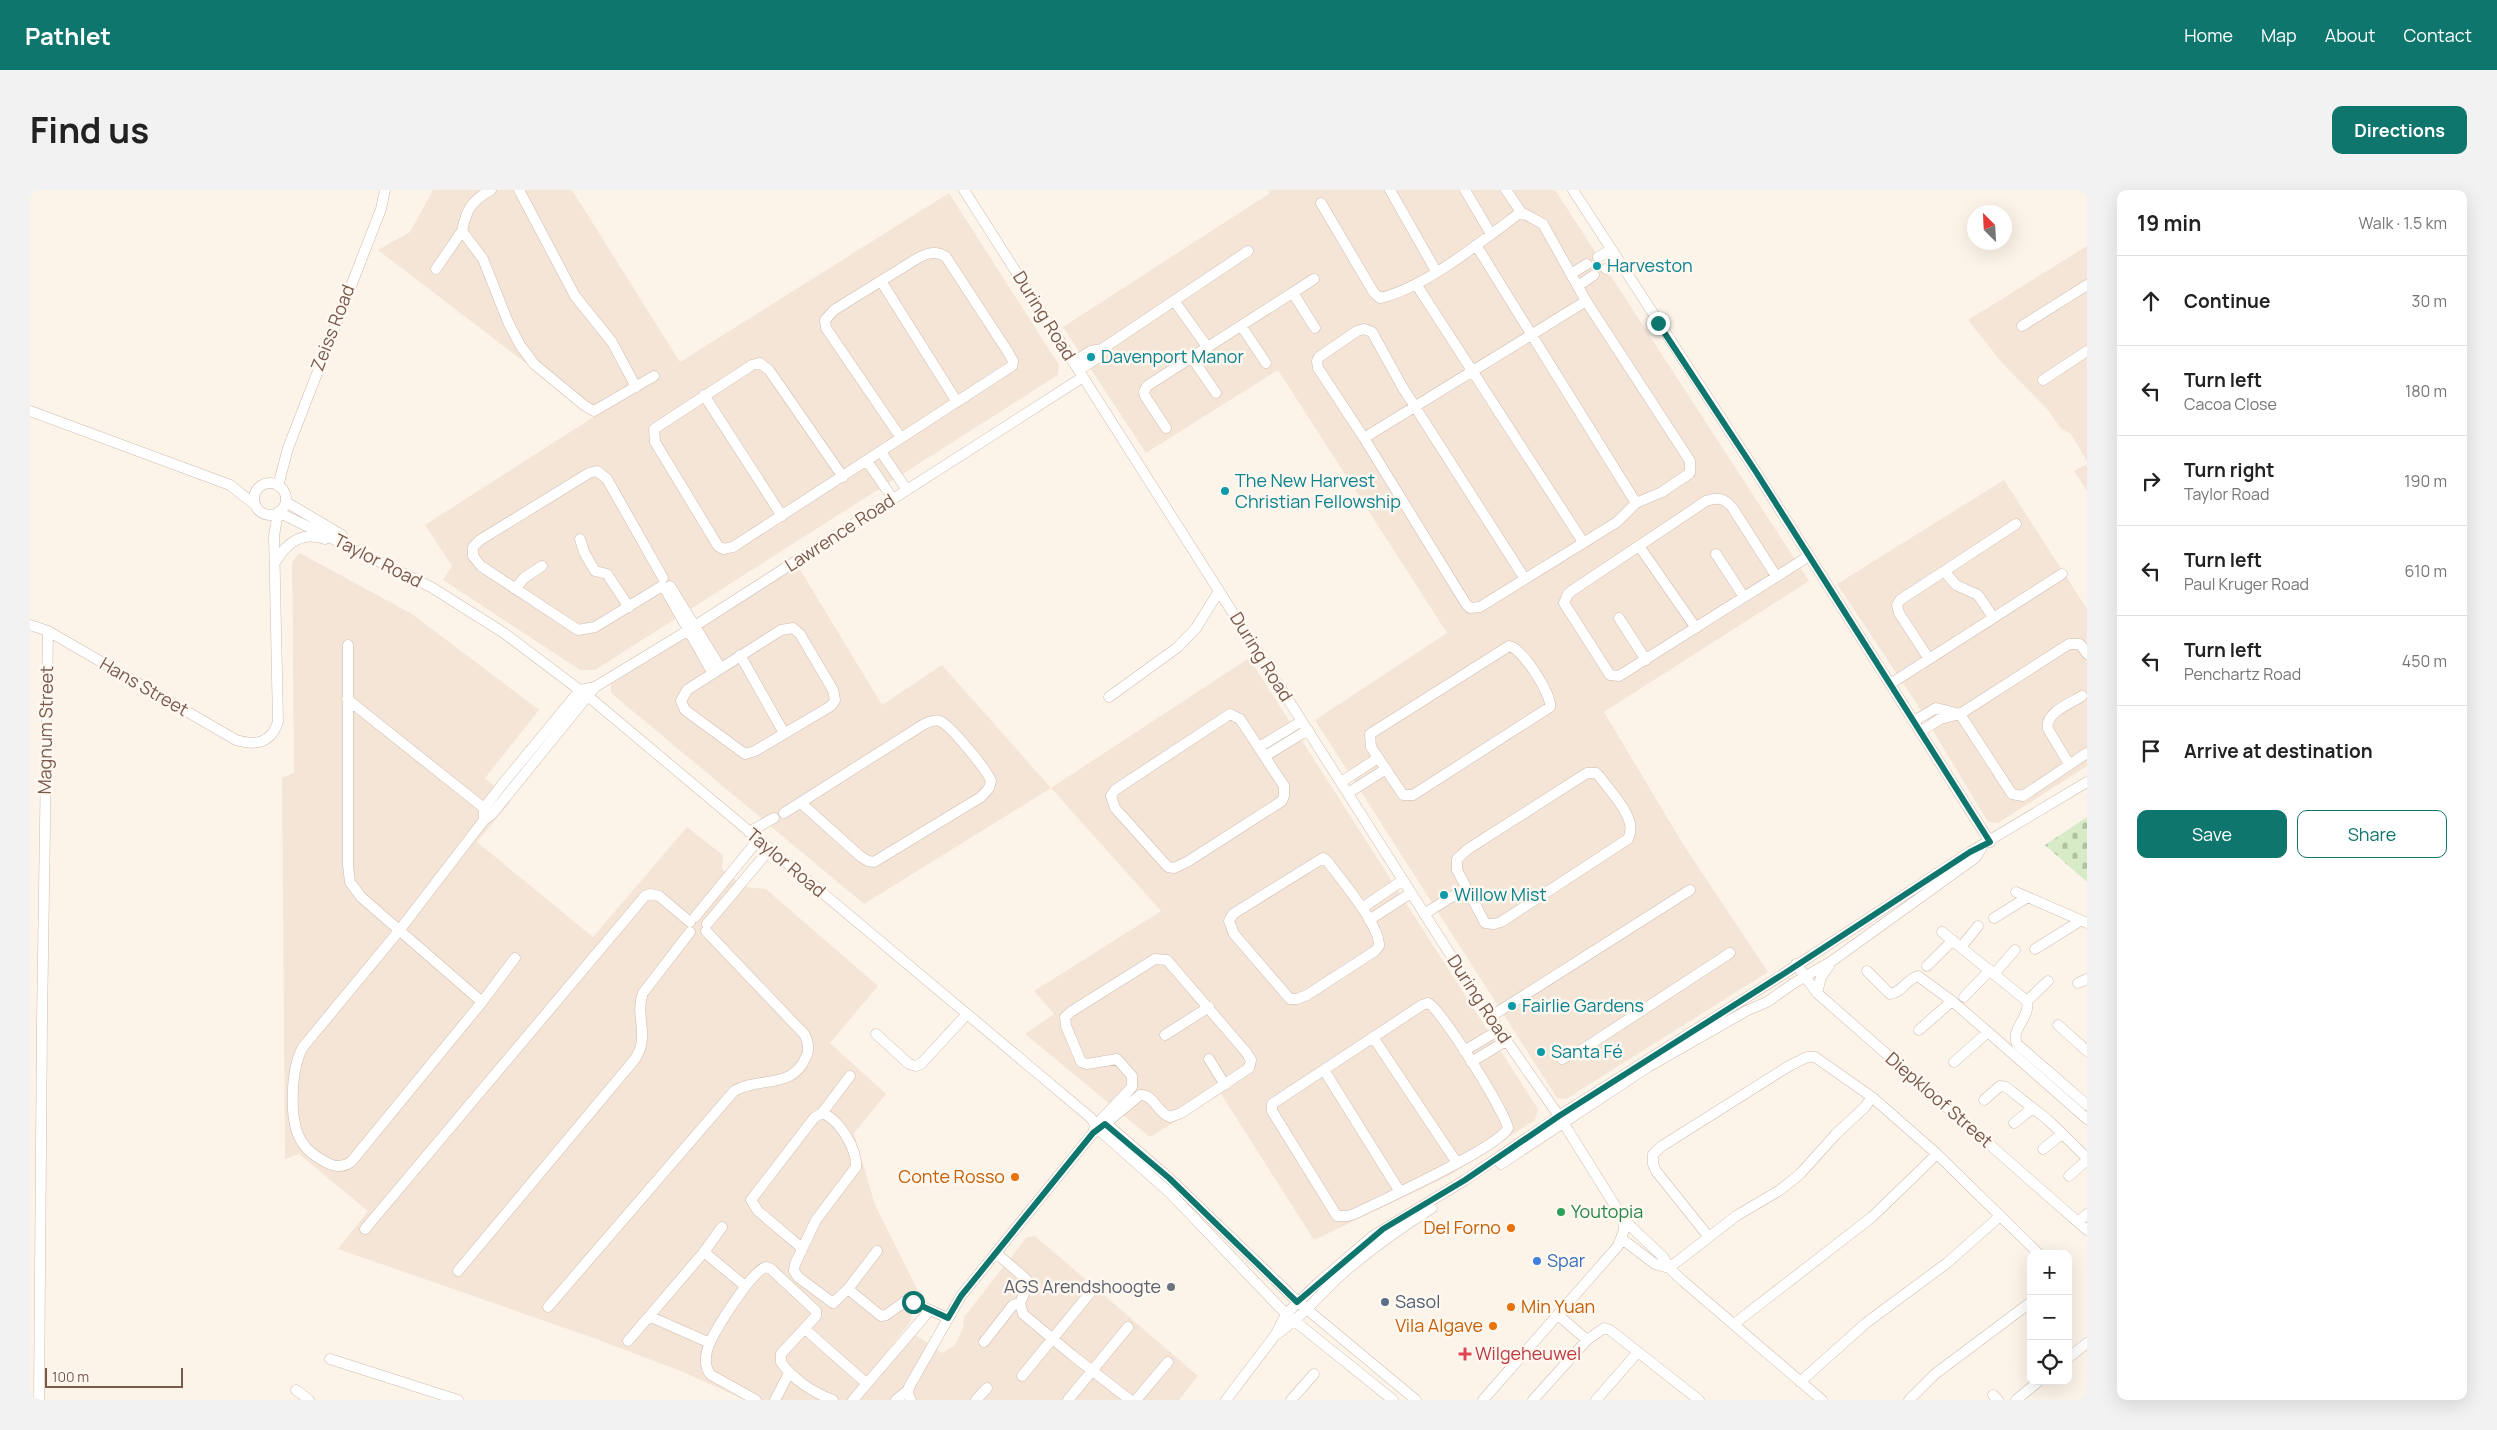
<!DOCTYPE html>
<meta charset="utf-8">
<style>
body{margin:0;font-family:Manrope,sans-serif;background:#f2f2f2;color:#222}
.controls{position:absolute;right:15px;bottom:15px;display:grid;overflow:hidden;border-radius:10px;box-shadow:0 5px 20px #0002}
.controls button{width:45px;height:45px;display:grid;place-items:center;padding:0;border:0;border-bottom:1px solid #e0e0e0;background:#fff;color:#222;font:25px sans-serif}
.compass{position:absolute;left:1937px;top:15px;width:45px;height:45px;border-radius:50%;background:#fff;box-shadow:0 5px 20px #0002;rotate:336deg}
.scale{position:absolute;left:15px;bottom:12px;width:138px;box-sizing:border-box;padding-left:5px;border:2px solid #78594c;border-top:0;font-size:14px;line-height:18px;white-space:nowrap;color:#78594c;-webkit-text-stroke:4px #fff8f0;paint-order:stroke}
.stop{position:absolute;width:15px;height:15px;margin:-11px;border:4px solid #0f766e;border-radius:50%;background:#fff}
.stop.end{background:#0f766e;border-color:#fff;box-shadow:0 1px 5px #0008}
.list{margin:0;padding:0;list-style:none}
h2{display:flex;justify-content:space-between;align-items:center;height:65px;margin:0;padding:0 20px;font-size:21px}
h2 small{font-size:16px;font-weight:400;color:#767676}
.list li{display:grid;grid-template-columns:32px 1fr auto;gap:15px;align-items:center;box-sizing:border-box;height:90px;padding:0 20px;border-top:1px solid #e0e0e0}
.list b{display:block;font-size:19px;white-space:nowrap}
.list p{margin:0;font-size:16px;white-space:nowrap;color:#767676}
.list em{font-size:16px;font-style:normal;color:#767676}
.actions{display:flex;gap:10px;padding:15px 20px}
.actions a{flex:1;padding:11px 0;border:1px solid #0f766e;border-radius:10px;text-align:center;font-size:18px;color:#0f766e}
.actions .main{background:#0f766e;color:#fff}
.icon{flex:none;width:28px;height:28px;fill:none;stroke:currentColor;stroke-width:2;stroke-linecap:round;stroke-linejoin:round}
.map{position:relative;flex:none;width:2057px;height:1210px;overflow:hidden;border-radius:10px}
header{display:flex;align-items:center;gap:30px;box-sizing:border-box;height:70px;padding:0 25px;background:#0f766e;color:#fff}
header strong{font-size:24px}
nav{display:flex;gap:28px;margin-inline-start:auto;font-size:18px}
.intro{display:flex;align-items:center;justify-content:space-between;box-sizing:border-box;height:120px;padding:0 30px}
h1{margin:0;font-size:35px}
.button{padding:12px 22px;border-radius:10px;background:#0f766e;color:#fff;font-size:18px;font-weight:700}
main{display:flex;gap:30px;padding:0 30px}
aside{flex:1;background:#fff;border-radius:10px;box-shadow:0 5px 20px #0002}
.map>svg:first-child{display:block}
.residential{fill:#f4e5d7}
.cemetery{fill:url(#cemetery-stones)}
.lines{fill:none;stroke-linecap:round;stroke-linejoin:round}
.minor-casing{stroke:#cfbbae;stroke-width:11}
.minor{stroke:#fff;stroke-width:10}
.route{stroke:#0f766e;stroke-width:6}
.culture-dot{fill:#0f9aa8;stroke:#fff8f0;stroke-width:2}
.food-dot{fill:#e8710a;stroke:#fff8f0;stroke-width:2}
.leisure-dot{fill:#2e9e5b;stroke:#fff8f0;stroke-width:2}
.shop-dot{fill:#3f7fe0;stroke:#fff8f0;stroke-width:2}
.worship-dot{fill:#6b7280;stroke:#fff8f0;stroke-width:2}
.service-dot{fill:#5c6f8a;stroke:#fff8f0;stroke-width:2}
.health-dot{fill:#e0444e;stroke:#fff8f0;stroke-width:2}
.labels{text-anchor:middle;stroke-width:5;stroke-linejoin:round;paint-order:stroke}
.culture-label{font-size:18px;fill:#0d838f;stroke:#fff8f0;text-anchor:start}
.street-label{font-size:18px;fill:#78594c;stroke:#fff8f0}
.food-label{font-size:18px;fill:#c56008;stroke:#fff8f0;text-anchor:end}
.leisure-label{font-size:18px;fill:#27864d;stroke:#fff8f0;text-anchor:start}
.shop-label{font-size:18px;fill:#366cbe;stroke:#fff8f0;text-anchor:start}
.worship-label{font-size:18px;fill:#5b616d;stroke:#fff8f0;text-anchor:end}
.service-label{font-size:18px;fill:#4e5e75;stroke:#fff8f0;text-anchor:start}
.health-label{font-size:18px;fill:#be3a42;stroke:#fff8f0;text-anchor:start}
</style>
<header>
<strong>Pathlet</strong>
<nav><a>Home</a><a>Map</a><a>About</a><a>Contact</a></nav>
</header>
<div class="intro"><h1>Find us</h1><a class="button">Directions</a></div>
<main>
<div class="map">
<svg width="2057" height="1210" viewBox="0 0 2057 1210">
<defs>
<pattern id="cemetery-stones" width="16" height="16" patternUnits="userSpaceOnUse" patternTransform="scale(1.25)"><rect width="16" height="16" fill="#d7ebc6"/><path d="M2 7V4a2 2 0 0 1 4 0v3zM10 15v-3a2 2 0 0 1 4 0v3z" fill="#b3c1a3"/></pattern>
</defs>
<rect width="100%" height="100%" fill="#fdf4e9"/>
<path class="residential" d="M 403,0 L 542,0 L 650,172 L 919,3 L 1029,175 L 1028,185 L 565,480 L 550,480 L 413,390 L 422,376 L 395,335 L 565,226 L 348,60 L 380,42 Z
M 1238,0 L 1525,0 L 1779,391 L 1574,522 L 1653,654 L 1738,782 L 1536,909 L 1527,908 L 1285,530 L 1417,443 L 1248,180 L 1116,263 L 1033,137 L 1240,3 Z
M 2057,56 L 2057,271 L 2041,244 L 2031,239 L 2018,220 L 1973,174 L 1938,130 Z
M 2057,274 L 2057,301 L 2044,281 Z
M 1974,290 L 2057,419 L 2057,576 L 1968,633 L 1958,632 L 1887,514 L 1807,394 Z
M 270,363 L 382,424 L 509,520 L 455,588 L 481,611 L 447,652 L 563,747 L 657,637 L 693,665 L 692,679 L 715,697 L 736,699 L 848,796 L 800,853 L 856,904 L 824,943 L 845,1015 L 892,1109 L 881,1120 L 881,1131 L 852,1168 L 858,1173 L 884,1144 L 912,1163 L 924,1156 L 933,1138 L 934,1127 L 997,1047 L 1005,1046 L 1168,1186 L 1149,1210 L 715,1210 L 653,1182 L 558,1146 L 308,1059 L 338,1021 L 269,964 L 255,969 L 252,588 L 264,583 L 262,372 Z
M 768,376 L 852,515 L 912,475 L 1021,598 L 1219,468 L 1508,919 L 1505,930 L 1420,985 L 1284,1050 L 1191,904 L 1120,947 L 995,844 L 1024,824 L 1004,801 L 1131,721 L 1021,598 L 834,714 L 581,503 L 581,494 Z"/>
<path class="cemetery" d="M 2057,627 L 2057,692 L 2015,655 Z"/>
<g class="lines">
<g class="minor-casing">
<path id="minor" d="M 461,0 C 442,10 436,20 432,41 L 453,69 L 478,132 L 490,155 L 504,174 L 555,216 L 564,221 L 624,186
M 489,0 L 545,106 L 582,152 L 606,197
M 934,0 L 1460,827 L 1529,926 L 1594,1030 L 1594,1040 L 1588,1056 L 1453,1210
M 1360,0 L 1406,81
M 1435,0 L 1461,44
M 1543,0 L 1726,282 L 1960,652
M 1291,13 L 1344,103 L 1350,108 C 1393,99 1455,49 1491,22
M 1446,55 L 1606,313 L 1632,302 L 1660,283 L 1660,271 L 1556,111 L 1513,34 L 1491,22 L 1476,0
M 1568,67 L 1581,60
M 406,79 L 432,41
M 1576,79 L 1589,71
M 1541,84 L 1557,74
M 851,91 L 927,212
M 1386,94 L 1553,352
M 1548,96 L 1564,85
M 1263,103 L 1285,138
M 1145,112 L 1178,158
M 1992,136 L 2057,95
M 1212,137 L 1236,173
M 1334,139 L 1342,142 L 1373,198 L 1495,389 L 1450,417 L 1440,418 L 1436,414 L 1334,248 L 1288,178 L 1287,171 L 1289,167 L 1327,141 Z
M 1162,168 L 1186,203
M 1043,172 L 1061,161 L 1072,159 L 1218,61
M 1049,180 L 1067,168 L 1072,159
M 2013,190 L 2057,161
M 674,205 L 752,326
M 0,221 L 200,295 L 224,314
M 1136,238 L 1115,206 L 1114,202 L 1117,196 L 1284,89
M 1334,248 L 1556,111
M 851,262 L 877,300
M 837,271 L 863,309
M 813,287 L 739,180 L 730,173 L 722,175 L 624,239 L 625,252 L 688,356 L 693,359 L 703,357 L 982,176 L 983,171 L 978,162 L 916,67 C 907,60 897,63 888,68 L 804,120 L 795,130 L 796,138 L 871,248
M224 309a16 16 0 1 1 32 0a16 16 0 1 1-32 0Z
M 248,296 L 258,258 L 351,19 L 355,0
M 256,312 L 312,345
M 550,349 L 554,362 L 565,381 L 577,384 L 599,417
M 1609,356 L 1666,438
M 1686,364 L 1714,407
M 246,371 C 257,352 273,341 295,349
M 1914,381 L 1926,395 L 1948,405 L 1963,427
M 1746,386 L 1702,317 C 1694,308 1688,307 1676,311 L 1543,400 L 1538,404 L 1534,413 L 1580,485 L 1589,486 L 1779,366
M 1495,389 L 1587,332 L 1606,313
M 632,396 L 565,437 L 548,440 L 451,376 L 443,366 L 443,357 L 450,350 L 559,283 L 567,281 L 577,289 L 633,388
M 640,396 L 690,477
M 634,397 L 682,482
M 485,399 L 494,388 L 512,376
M 1589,428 L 1616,470
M 0,435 L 18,441 L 206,550 C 226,556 241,553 248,532 L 244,346 L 248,322 L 401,397 L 474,443 L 559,507 L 1061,928 L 1069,940 L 1140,1003 L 1256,1124 L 1363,1210
M 763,438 L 770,444 L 803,500 L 805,510 L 801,516 L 725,561 L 715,564 L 655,520 L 651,511 L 657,500 L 751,440 Z
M 318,455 L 318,675 L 320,692 L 331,707 L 452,812
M 1479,456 C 1491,457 1522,504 1520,517 L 1383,605 L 1373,605 L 1341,557 L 1340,544 Z
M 710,465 L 754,543
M 1899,469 L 1869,423 L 1867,415 L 1870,410 L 1986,334
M 1860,494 L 2032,384
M 1079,507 L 1148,457 L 1166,438 L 1189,401
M 317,509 L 459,622
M 1200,524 L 1210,529 L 1254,596 L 1254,606 L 1252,611 L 1157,672 L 1144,678 L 1138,677 L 1085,618 L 1081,606 L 1085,600 Z
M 1884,531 L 1906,518 L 1930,524 L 1982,604 L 1993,606 L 2057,563
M 1890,542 L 1910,529 L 1930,524 L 2039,454 L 2050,454 L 2057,464
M 1229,557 L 1272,531
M 1235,566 L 1278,540
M 2039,574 L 2018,539 C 2014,523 2041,513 2052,506
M 1557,583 L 1566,583 L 1570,587 C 1581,603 1609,629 1598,649 L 1471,732 L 1464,734 L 1455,733 L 1427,680 L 1427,669 L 1438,659 Z
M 1311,592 L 1348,568
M 1318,603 L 1356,579
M 754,623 L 891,536 C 896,533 903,529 910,531 C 921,536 957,580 961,591 L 959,598 L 951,607 L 844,672 L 838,671 L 830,666 L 771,613
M 454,630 L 454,618 L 471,596 L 550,500 L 565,497 L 657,441 L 1053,187
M 719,642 L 744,628
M 1293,668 L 1298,672 C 1311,690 1350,735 1349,756 L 1345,761 L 1277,805 L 1267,809 L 1260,809 L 1204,744 L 1199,731 L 1203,724 Z
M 1986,702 L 2057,733
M 1420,708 L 1436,698
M 1332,718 L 1373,690
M 1394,724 L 1415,711
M 665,727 L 728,650
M 1964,728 L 1998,707
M 1339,730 L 1381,703
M 677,734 L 740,659
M 1912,742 L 1997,811 C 2001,827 1980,839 1987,854 L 2057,915
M 1932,756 L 1948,736
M 2005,759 L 2050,731
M 485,768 L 452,812 L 321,972 C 310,979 302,976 292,970 C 285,966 276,959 272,952 C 258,931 261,878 273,857 L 368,742 L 454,630 L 462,624 L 565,497
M 1766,774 L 1787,803 L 2057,1040
M 1897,776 L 1923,750
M 1837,781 L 1860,804 C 1871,803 1877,789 1888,786 L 1922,811
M 1964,784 L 1985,760
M 2048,793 L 2057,789
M 1787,803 L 1791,787 L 1799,776
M 1934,807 L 1960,780
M 1997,811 L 2018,791
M 1398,813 C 1411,819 1474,920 1478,938 C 1468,958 1351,1011 1324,1024 L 1318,1026 L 1307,1026 L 1242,921 L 1242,914 L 1392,815 Z
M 1460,827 L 1660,700
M 2028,835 L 2057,861
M 1889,840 L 1922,811 L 1958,842
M 846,844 L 879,874 L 886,876 L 891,874 L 937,824
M 1135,845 L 1179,817
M 1343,847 L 1427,973
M 1434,861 L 1469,840
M 1179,869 L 1195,895
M 1532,869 L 1553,859 L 1700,763
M 1441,872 L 1476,851
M 1924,872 L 1958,842 L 2057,929
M 1294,880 L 1370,1002
M 1954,910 L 1970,896 L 1976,897 L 2018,930 L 2057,968
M 792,923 L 820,886
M 1072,930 L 1139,988 L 1267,1111 L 1386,1210
M 1984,933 L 2003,918
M 2013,959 L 2032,944
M 1471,974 L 1618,877 L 1716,821 L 1737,812 L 1764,793 L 1802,771 L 1945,668 L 1952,657
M 2039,986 L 2057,970
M 1594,1030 L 1633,1067 L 1639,1078 L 1653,1091 L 1792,1210
M 2048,1032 L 2057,1024
M 335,1039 L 615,706 L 620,704 L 629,706 L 660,732
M 1678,1046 L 1626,981 L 1623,974 L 1623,964 L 1632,956 L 1759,876 L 1777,867 L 1785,867 L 1842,907 L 1907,964 L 2009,1064
M 1592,1049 L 1625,1074 L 1639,1078 L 1706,1026 L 1750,1000 L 1770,984 L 1806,944 L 1835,917 L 1842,907
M 772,1058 L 728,1021 L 721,1010 L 784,928 L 790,924 L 795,924 C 811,933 827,959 826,977 L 786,1030 L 765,1074 L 764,1081 L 768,1087 L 803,1113 L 818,1099 L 851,1126 L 856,1125 L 877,1110 L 918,1128
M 674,1062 L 715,1096
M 966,1063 L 996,1089 L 997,1097 L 990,1113 L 993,1124 L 1042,1165 L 1100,1210
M 428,1081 L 605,869 C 621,845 604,826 613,803 L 660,742
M 818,1099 L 847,1061
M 518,1117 L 704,901 C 730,886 762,900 776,867 C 780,859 778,851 774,844 L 676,741
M 1528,1125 L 1557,1150
M 621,1127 L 680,1153
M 1704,1134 L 1842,1027 L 1907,964
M 775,1139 L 836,1193
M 1247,1144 C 1272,1127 1290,1104 1312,1084 C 1341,1059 1370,1038 1402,1018
M 598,1151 L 674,1062 L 692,1037
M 954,1152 L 983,1115 L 990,1113
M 2038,1168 L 2057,1153
M 300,1169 L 428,1210
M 992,1186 L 1060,1103
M 1770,1192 L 1836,1133 L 1917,1073 L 1969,1027
M 266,1200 L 279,1210
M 1963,1205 L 1968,1210
M 9,1210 L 12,832 L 18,441
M 726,1210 L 681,1185 C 673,1176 676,1162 680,1152 C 688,1136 721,1082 736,1077 L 741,1079 L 786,1121 L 786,1126 L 751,1164 L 751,1172 C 762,1189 784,1203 803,1210
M 745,1210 L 759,1183
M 823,1210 L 900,1120
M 866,1210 L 878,1200
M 881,1210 L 878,1205 L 879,1197 L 931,1106 L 1063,943 L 1065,936 L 1102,897 L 1102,886 L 1087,869 L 1057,874 L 1051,872 L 1036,836 L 1035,827 L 1042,821 L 1125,769 L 1137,770 L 1216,862 L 1221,870 L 1219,878 L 1151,923 L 1140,927 C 1128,923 1123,904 1110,905 L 1064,943
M 946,1210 L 957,1198
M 1038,1210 L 1098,1137
M 1106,1210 L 1138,1172
M 1196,1210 L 1246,1144 L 1256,1124 L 1288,1093 L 1343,1046 L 1435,990 L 1529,926 L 1755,783 L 1940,662 L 2057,592
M 1261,1210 L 1284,1184
M 1503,1210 L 1557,1150 L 1574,1138 L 1580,1140 L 1669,1210
M 1566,1210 L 1608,1162
M 1879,1210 L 1905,1184 L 2001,1112
M 1986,1210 L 2009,1191"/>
</g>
<use href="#minor" class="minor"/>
</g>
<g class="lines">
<path class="route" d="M 883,1112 L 918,1128 L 931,1106 L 1063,943 L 1075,934 L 1139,988 L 1267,1112 L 1353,1039 L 1435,990 L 1529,926 L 1755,783 L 1940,662 L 1960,652 L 1726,282 L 1628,133"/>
</g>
<g class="culture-dot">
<circle cx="1567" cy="76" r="5"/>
<circle cx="1061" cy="167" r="5"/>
<circle cx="1195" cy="301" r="5"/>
<circle cx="1414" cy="705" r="5"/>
<circle cx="1482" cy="816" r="5"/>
<circle cx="1511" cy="862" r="5"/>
</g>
<g class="food-dot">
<circle cx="985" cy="987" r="5"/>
<circle cx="1481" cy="1038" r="5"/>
<circle cx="1481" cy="1117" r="5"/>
<circle cx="1463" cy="1136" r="5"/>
</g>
<circle class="leisure-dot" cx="1531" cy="1022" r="5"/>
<circle class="shop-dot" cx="1507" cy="1071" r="5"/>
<circle class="worship-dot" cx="1141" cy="1097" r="5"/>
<circle class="service-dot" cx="1355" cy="1112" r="5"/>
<path class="health-dot" d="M1432.5 1156.5h5v5h5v5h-5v5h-5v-5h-5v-5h5z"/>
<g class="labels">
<g class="culture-label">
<text x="1577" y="82">Harveston</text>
<text x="1071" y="173">Davenport Manor</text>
<text x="1205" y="297">The New Harvest<tspan x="1205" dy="21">Christian Fellowship</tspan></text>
<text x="1424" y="711">Willow Mist</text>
<text x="1492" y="822">Fairlie Gardens</text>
<text x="1521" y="868">Santa Fé</text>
</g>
<g class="street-label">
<text transform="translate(1014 126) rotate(58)" y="6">During Road</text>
<text transform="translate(303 138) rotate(-69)" y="6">Zeiss Road</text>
<text transform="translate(810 343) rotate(-33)" y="6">Lawrence Road</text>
<text transform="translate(348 371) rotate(27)" y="6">Taylor Road</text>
<text transform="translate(1231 467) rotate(58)" y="6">During Road</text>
<text transform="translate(114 497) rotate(30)" y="6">Hans Street</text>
<text transform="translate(16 540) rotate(-89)" y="6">Magnum Street</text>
<text transform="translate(756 673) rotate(40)" y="6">Taylor Road</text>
<text transform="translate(1449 809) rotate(57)" y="6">During Road</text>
<text transform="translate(1909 910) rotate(41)" y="6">Diepkloof Street</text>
</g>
<g class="food-label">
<text x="975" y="993">Conte Rosso</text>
<text x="1471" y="1044">Del Forno</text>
<text x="1491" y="1123" text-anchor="start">Min Yuan</text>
<text x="1453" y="1142">Vila Algave</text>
</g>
<g class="leisure-label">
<text x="1541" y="1028">Youtopia</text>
</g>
<g class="shop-label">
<text x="1517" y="1077">Spar</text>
</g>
<g class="worship-label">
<text x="1131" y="1103">AGS Arendshoogte</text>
</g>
<g class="service-label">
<text x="1365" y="1118">Sasol</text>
</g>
<g class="health-label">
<text x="1445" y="1170">Wilgeheuwel</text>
</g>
</g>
</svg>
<div class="controls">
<button>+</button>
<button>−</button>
<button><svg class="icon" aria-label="locate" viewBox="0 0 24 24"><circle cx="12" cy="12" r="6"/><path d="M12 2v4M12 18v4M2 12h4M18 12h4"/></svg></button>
</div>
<svg class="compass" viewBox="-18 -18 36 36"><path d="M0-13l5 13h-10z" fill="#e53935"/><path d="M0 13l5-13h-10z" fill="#767676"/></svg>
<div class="scale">100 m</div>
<div class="stop" style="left:883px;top:1112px"></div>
<div class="stop end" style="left:1628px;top:133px"></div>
</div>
<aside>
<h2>19 min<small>Walk · 1.5 km</small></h2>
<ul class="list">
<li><svg class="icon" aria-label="ahead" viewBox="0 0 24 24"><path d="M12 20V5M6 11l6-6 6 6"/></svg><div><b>Continue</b></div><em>30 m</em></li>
<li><svg class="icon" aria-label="left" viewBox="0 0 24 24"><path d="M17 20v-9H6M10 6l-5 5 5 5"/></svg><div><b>Turn left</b><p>Cacoa Close</p></div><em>180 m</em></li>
<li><svg class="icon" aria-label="right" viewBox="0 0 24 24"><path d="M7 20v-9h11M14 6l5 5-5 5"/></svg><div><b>Turn right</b><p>Taylor Road</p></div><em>190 m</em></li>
<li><svg class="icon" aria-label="left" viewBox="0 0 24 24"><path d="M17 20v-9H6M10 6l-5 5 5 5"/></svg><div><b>Turn left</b><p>Paul Kruger Road</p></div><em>610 m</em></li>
<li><svg class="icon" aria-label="left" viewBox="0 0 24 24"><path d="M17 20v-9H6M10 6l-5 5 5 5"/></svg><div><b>Turn left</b><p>Penchartz Road</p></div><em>450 m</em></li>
<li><svg class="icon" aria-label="arrive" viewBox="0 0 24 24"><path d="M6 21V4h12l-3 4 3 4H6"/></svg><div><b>Arrive at destination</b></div></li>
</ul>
<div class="actions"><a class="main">Save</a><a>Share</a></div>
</aside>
</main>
